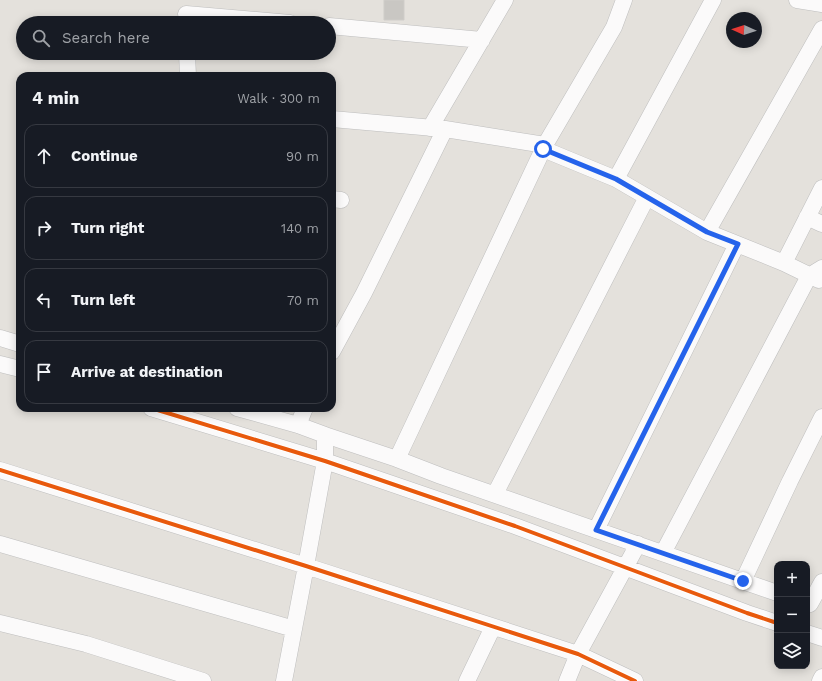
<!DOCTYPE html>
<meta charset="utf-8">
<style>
body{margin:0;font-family:"Work Sans",sans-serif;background:#20242c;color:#f1f3f6}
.controls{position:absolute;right:12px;bottom:12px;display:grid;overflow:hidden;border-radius:8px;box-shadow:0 2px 10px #0003}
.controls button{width:36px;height:36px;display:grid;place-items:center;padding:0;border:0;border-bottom:1px solid #363941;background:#171b24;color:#f1f3f6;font:20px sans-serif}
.compass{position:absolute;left:726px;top:12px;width:36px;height:36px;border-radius:50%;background:#171b24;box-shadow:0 2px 10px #0003;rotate:273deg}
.stop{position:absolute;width:12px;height:12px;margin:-9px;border:3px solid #2563eb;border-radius:50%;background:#fff}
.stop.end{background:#2563eb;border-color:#fff;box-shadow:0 1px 4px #0008}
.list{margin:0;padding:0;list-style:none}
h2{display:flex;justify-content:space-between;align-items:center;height:52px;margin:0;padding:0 16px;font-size:17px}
h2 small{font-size:13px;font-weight:400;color:#9ea1a6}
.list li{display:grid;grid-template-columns:26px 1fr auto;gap:12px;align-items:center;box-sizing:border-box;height:64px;margin:0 8px 8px;padding:0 8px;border:1px solid #363941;border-radius:12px}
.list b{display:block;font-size:15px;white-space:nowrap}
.list em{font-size:13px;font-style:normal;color:#9ea1a6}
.icon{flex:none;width:22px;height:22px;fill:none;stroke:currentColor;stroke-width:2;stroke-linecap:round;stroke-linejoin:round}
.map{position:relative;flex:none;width:822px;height:681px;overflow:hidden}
.search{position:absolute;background:#171b24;box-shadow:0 2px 10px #0003;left:16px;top:16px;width:320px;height:44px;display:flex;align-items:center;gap:10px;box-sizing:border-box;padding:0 14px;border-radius:22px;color:#9ea1a6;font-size:15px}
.panel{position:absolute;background:#171b24;box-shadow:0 2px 10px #0003;left:16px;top:72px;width:320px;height:340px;border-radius:12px}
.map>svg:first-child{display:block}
.building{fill:#c9c7c3;stroke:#cfcdc9}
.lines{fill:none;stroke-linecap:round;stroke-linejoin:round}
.minor-casing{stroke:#bebebe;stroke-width:17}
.minor{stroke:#fbfafa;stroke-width:16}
.cycleway-casing{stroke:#fff;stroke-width:6}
.cycleway{stroke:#e8590c;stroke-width:4}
.route{stroke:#2563eb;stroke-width:5}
</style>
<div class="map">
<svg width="822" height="681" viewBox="0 0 822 681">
<rect width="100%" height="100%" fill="#e4e1dc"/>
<path class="building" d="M 384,0 L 404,0 L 404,20 L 384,20 Z"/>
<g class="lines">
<g class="minor-casing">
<path id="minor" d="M 797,0 L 822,4
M 186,14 L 290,23
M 329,26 L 482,40
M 187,53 L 188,76
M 332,119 L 445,129 L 545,145
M 430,128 L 505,0
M 543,149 L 616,179 L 707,232 L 784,263 L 819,280
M 616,179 L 713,0
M 332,199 L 341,200
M 807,217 L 822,224
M 707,232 L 822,29
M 784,263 L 822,188
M 0,338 L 20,344
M 332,352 L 364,293 L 445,129
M 0,364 L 20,369
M 151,408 L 325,461 L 515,526 L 747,613 L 777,623
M 237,408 L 298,425 L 325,435 L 397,459 L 441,476 L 777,593
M 298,425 L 305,408
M 397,459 L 545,145 L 614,27 L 624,0
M 0,470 L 306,566 L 578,654 L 635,681
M 495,494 L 647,197
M 596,530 L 737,244
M 0,544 L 294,629
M 663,553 L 809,276 L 822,268
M 743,581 L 790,481 L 822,417
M 810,604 L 822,582
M 0,623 L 86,644 L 203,681
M 807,633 L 822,638
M 284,681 L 306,566 L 325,461 L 325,435
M 467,681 L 493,627
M 567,681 L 578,654 L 638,544
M 820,681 L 822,677"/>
</g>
<use href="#minor" class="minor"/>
<g class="cycleway-casing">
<path id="cycleway" d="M 151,408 L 325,461 L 515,526 L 747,613 L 777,623
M 0,470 L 306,566 L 578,654 L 635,681"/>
</g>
<use href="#cycleway" class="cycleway"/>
</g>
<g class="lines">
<path class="route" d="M 543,149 L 616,179 L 707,232 L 738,244 L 596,530 L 743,581"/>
</g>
</svg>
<div class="controls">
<button>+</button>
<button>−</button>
<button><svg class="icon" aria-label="layers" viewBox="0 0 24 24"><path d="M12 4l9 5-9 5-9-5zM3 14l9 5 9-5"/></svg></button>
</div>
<svg class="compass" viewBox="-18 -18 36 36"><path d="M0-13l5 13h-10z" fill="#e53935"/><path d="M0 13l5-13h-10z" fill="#9ea1a6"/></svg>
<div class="stop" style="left:543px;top:149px"></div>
<div class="stop end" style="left:743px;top:581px"></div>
<div class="search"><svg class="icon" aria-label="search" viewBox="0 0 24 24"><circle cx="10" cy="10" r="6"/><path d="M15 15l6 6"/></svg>Search here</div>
<section class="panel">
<h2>4 min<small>Walk · 300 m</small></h2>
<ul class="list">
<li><svg class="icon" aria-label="ahead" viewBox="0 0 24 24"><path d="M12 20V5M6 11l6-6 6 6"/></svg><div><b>Continue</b></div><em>90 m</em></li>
<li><svg class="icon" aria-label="right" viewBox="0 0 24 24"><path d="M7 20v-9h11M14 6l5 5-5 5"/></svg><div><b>Turn right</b></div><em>140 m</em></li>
<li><svg class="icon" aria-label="left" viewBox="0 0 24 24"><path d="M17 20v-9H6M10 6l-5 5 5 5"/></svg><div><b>Turn left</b></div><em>70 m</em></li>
<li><svg class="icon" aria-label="arrive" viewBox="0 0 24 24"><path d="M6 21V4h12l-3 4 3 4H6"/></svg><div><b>Arrive at destination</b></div></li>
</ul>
</section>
</div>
